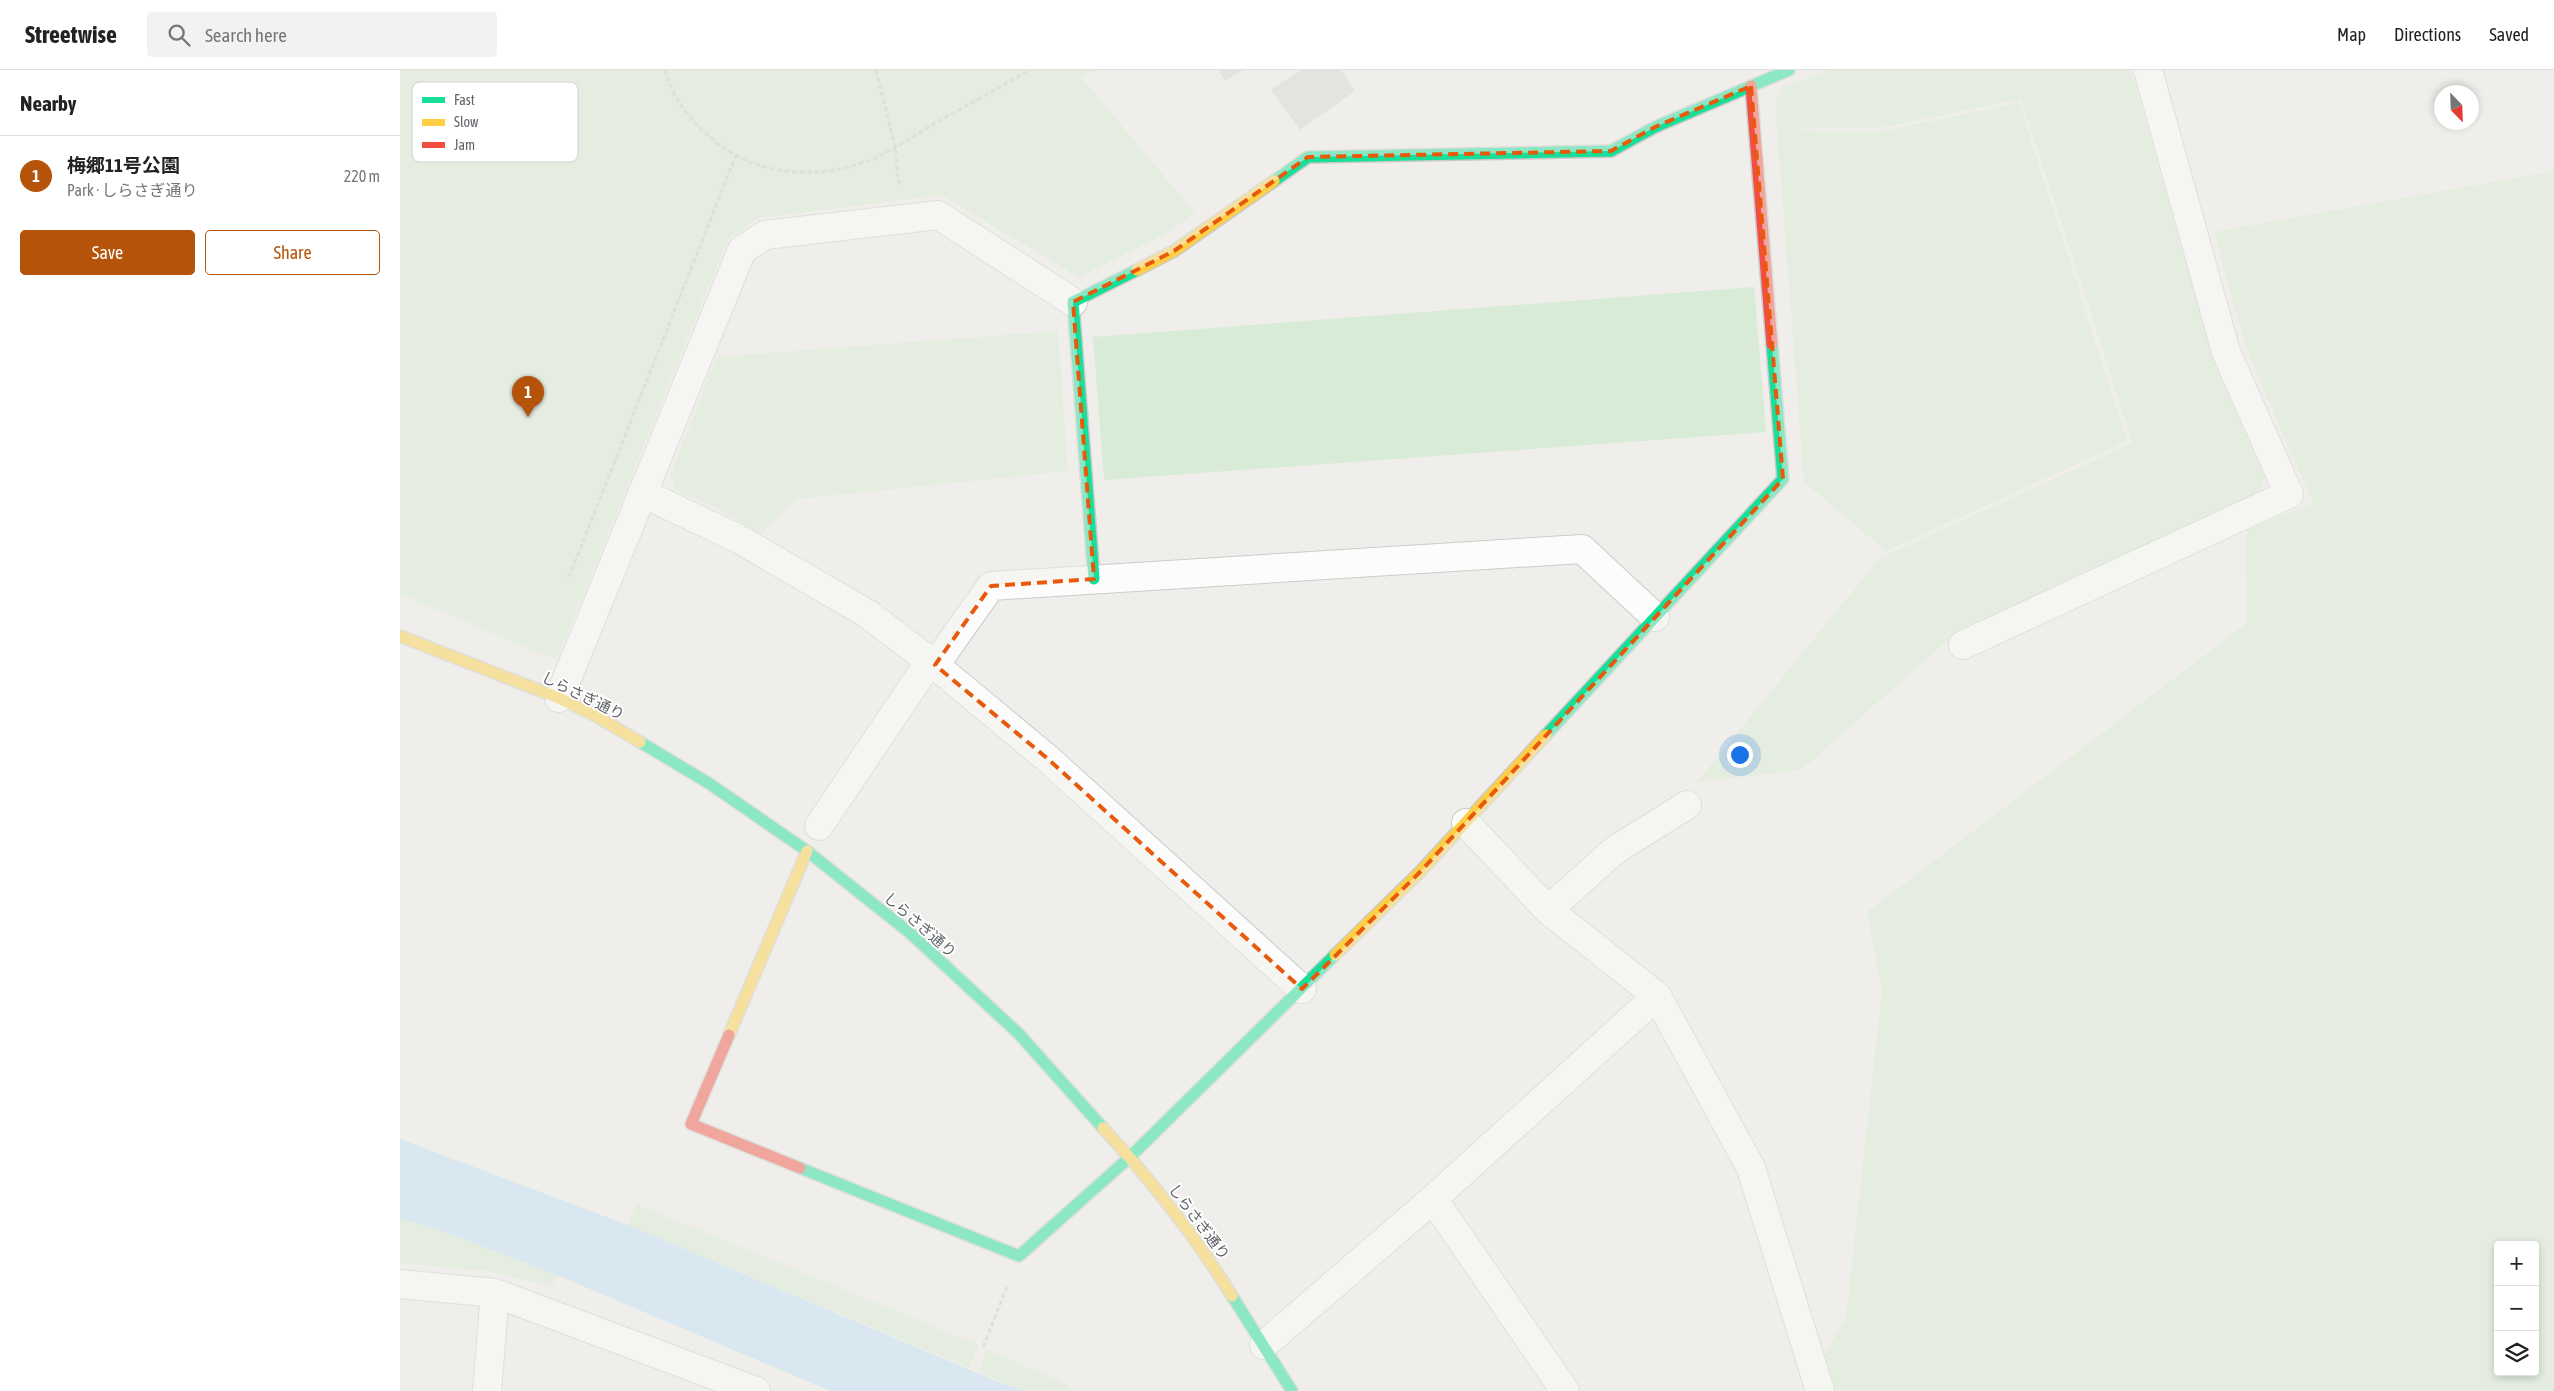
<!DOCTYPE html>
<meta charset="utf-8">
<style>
body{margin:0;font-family:"Asap Condensed","Noto Sans JP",sans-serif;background:#f2f2f2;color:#222}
.controls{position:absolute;right:15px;bottom:15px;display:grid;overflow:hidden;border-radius:5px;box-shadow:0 2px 8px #0003}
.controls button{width:45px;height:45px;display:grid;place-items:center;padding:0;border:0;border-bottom:1px solid #e0e0e0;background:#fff;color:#222;font:25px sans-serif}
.compass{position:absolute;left:2034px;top:15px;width:45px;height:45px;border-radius:50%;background:#fff;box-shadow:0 2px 8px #0003;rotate:157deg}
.you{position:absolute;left:1339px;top:684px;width:18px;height:18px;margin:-12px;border:4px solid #fff;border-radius:50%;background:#1a73e8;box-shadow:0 0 0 8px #1a73e833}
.badge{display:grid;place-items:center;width:32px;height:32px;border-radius:50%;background:#b45309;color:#fff;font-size:16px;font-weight:700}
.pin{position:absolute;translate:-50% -41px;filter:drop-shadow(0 1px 2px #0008)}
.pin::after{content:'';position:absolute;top:26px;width:18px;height:15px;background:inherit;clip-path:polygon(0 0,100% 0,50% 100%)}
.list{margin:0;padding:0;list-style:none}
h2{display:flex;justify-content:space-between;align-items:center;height:65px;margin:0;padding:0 20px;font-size:21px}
h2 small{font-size:16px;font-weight:400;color:#767676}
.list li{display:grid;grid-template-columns:32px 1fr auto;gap:15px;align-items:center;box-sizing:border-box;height:80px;padding:0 20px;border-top:1px solid #e0e0e0}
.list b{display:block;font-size:19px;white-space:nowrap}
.list p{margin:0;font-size:16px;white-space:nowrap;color:#767676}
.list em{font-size:16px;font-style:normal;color:#767676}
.actions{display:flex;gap:10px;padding:15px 20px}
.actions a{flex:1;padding:11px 0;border:1px solid #b45309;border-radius:5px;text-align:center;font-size:18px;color:#b45309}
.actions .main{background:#b45309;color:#fff}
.icon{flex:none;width:28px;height:28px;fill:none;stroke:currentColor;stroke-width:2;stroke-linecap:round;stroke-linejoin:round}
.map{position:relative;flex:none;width:2154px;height:1321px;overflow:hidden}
header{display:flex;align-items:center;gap:30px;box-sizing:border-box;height:70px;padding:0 25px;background:#fff;border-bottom:1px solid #e0e0e0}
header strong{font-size:24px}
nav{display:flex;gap:28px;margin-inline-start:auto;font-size:18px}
.search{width:350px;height:45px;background:#f2f2f2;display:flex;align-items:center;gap:12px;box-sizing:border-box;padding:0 18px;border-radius:5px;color:#767676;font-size:19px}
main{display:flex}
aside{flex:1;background:#fff}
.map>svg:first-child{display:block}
.green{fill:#d8ebd6;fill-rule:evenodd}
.water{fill:#bfe0f9}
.building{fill:#d6d5d3}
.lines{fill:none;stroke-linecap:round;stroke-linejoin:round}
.street-casing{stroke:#cbcccc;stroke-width:30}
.fast-casing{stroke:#cacacb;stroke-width:14}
.slow-casing{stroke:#cacacb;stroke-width:14}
.jam-casing{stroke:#cacacb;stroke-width:14}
.path{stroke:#cacfcc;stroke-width:3;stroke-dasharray:5 2.5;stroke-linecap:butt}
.street{stroke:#fdfcfc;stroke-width:28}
.fast{stroke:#16e098;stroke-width:11}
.slow{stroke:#ffcf43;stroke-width:11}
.jam{stroke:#f24e42;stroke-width:11}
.marked{fill:none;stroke:#e8590c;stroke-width:4;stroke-dasharray:10 6;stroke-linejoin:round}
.labels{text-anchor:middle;stroke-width:4;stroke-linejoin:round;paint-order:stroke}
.street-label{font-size:15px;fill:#5f6368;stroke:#fff}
.key{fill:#fff;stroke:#cfd0d2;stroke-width:1}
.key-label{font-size:14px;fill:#5f6368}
</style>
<header>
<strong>Streetwise</strong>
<div class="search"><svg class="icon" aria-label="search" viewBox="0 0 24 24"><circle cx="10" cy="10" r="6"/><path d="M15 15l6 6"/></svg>Search here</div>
<nav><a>Map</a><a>Directions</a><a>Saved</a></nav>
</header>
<main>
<aside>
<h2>Nearby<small></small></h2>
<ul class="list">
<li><span class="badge">1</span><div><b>梅郷11号公園</b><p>Park · しらさぎ通り</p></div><em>220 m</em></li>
</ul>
<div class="actions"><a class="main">Save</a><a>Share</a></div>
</aside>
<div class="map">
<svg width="2154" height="1321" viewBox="0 0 2154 1321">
<rect width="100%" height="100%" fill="#efeeea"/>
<path class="green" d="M 0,0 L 699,0 L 681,7 L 795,143 L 767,163 L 679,207 L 541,125 L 359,148 L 328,169 L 158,586 L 151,588 L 0,524 Z
M 1428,0 L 1731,0 L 1813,289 L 1865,407 L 1859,422 L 1557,562 L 1401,700 L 1297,712 L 1480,488 L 1733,373 L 1621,29 L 1479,58 L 1401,58 L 1400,61 L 1479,62 L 1619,33 L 1727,371 L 1486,481 L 1404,412 L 1375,32 L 1382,18 Z
M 2154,101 L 2154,1321 L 1435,1321 L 1423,1287 L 1446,1248 L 1482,921 L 1467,842 L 1847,553 L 1846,461 L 1913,433 L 1846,278 L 1814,162 ZM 2098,1175 L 2135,1175 L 2135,1302 L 2098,1302 Z
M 1354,217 L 1366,362 L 704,410 L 693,267 Z
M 658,261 L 668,401 L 397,429 L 361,464 L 315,437 L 277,421 L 270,406 L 317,287 Z
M 236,1134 L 579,1275 L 569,1298 L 228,1155 Z
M 0,1149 L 45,1162 L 157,1205 L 152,1216 L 87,1201 L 0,1193 Z
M 587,1280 L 658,1310 L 677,1321 L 626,1321 L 578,1302 Z"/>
<path class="water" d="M 0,1069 L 228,1155 L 596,1311 L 626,1321 L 430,1321 L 157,1205 L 45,1162 L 0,1149 Z"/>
<path class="building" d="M 818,0 L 843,0 L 825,11 Z
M 900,0 L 941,0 L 955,21 L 900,60 L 871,20 Z"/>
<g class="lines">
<g class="street-casing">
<path id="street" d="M 242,423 L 337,468 L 468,544 L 535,595 L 648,689 L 902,919
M 1563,575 L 1889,424 L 1826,282 L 1748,0
M 535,595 L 591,516 L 1182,479 L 1255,547
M 159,628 L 342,180 L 365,165 L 538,145 L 673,232
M 1066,753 L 1148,840 L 1257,926 L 1351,1098 L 1420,1321
M 419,756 L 530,591
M 1148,840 L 1215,780 L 1287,735
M 1033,1129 L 1165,1321
M 0,1214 L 95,1223 L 356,1321
M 864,1275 L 1033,1129 L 1257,926
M 87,1321 L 95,1223"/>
</g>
<g class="fast-casing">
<path id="fast" d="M 874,111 L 908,87 L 1211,81 L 1255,57 L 1389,0
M 694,509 L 673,232 L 737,200
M 1146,665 L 1383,409 L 1372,274
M 240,672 L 310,714 L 407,781 L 510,863 L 619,964 L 703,1058
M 400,1098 L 619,1186 L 730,1087 L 935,885
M 832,1226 L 892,1321"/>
</g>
<g class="slow-casing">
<path id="slow" d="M 737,200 L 774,181 L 874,111
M 0,566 L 159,628 L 196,646 L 240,672
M 935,885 L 1020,802 L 1146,665
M 329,965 L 407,781
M 703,1058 C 751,1110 795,1166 832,1226"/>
</g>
<g class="jam-casing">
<path id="jam" d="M 1351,16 L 1372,274
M 329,965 L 291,1054 L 400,1098"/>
</g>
<path class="path" d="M 265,0 C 273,30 293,54 317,73 C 361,108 424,110 475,88 C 496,78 517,64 537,52 C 568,35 599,18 630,0
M 476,0 L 495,76 L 499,116
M 169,507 L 336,85
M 583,1277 L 607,1217"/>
<use href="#street" class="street"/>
<use href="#fast" class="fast"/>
<use href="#slow" class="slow"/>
<use href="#jam" class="jam"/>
</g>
<path d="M0 0H2154V1321H0ZM 1351,16 L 1383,409 L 1020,802 L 902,919 L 648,689 L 535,595 L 591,516 L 694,509 L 673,232 L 774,181 L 908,87 L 1211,81 L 1255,57 Z" fill="#efeeea" fill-opacity=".55" fill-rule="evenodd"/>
<path class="marked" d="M 1351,16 L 1383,409 L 1020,802 L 902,919 L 648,689 L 535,595 L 591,516 L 694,509 L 673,232 L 774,181 L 908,87 L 1211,81 L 1255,57 Z"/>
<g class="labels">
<g class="street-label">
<text transform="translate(183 626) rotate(26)" y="5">しらさぎ通り</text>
<text transform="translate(520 855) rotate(41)" y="5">しらさぎ通り</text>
<text transform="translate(799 1152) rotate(53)" y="5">しらさぎ通り</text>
</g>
</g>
<rect x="12" y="12" width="166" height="80" rx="8" class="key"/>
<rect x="22" y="27" width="23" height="6" fill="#16e098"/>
<rect x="22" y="49" width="23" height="7" fill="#ffcf43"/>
<rect x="22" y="72" width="23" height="6" fill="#f24e42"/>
<g class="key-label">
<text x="54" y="35">Fast</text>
<text x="54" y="57">Slow</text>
<text x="54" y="80">Jam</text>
</g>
</svg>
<div class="controls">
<button>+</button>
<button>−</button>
<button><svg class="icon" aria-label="layers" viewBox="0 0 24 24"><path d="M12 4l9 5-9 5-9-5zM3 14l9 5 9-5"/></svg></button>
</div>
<svg class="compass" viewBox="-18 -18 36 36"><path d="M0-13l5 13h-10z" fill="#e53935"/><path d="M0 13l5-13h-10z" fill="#767676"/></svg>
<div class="you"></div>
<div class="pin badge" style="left:128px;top:347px">1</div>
</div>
</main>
